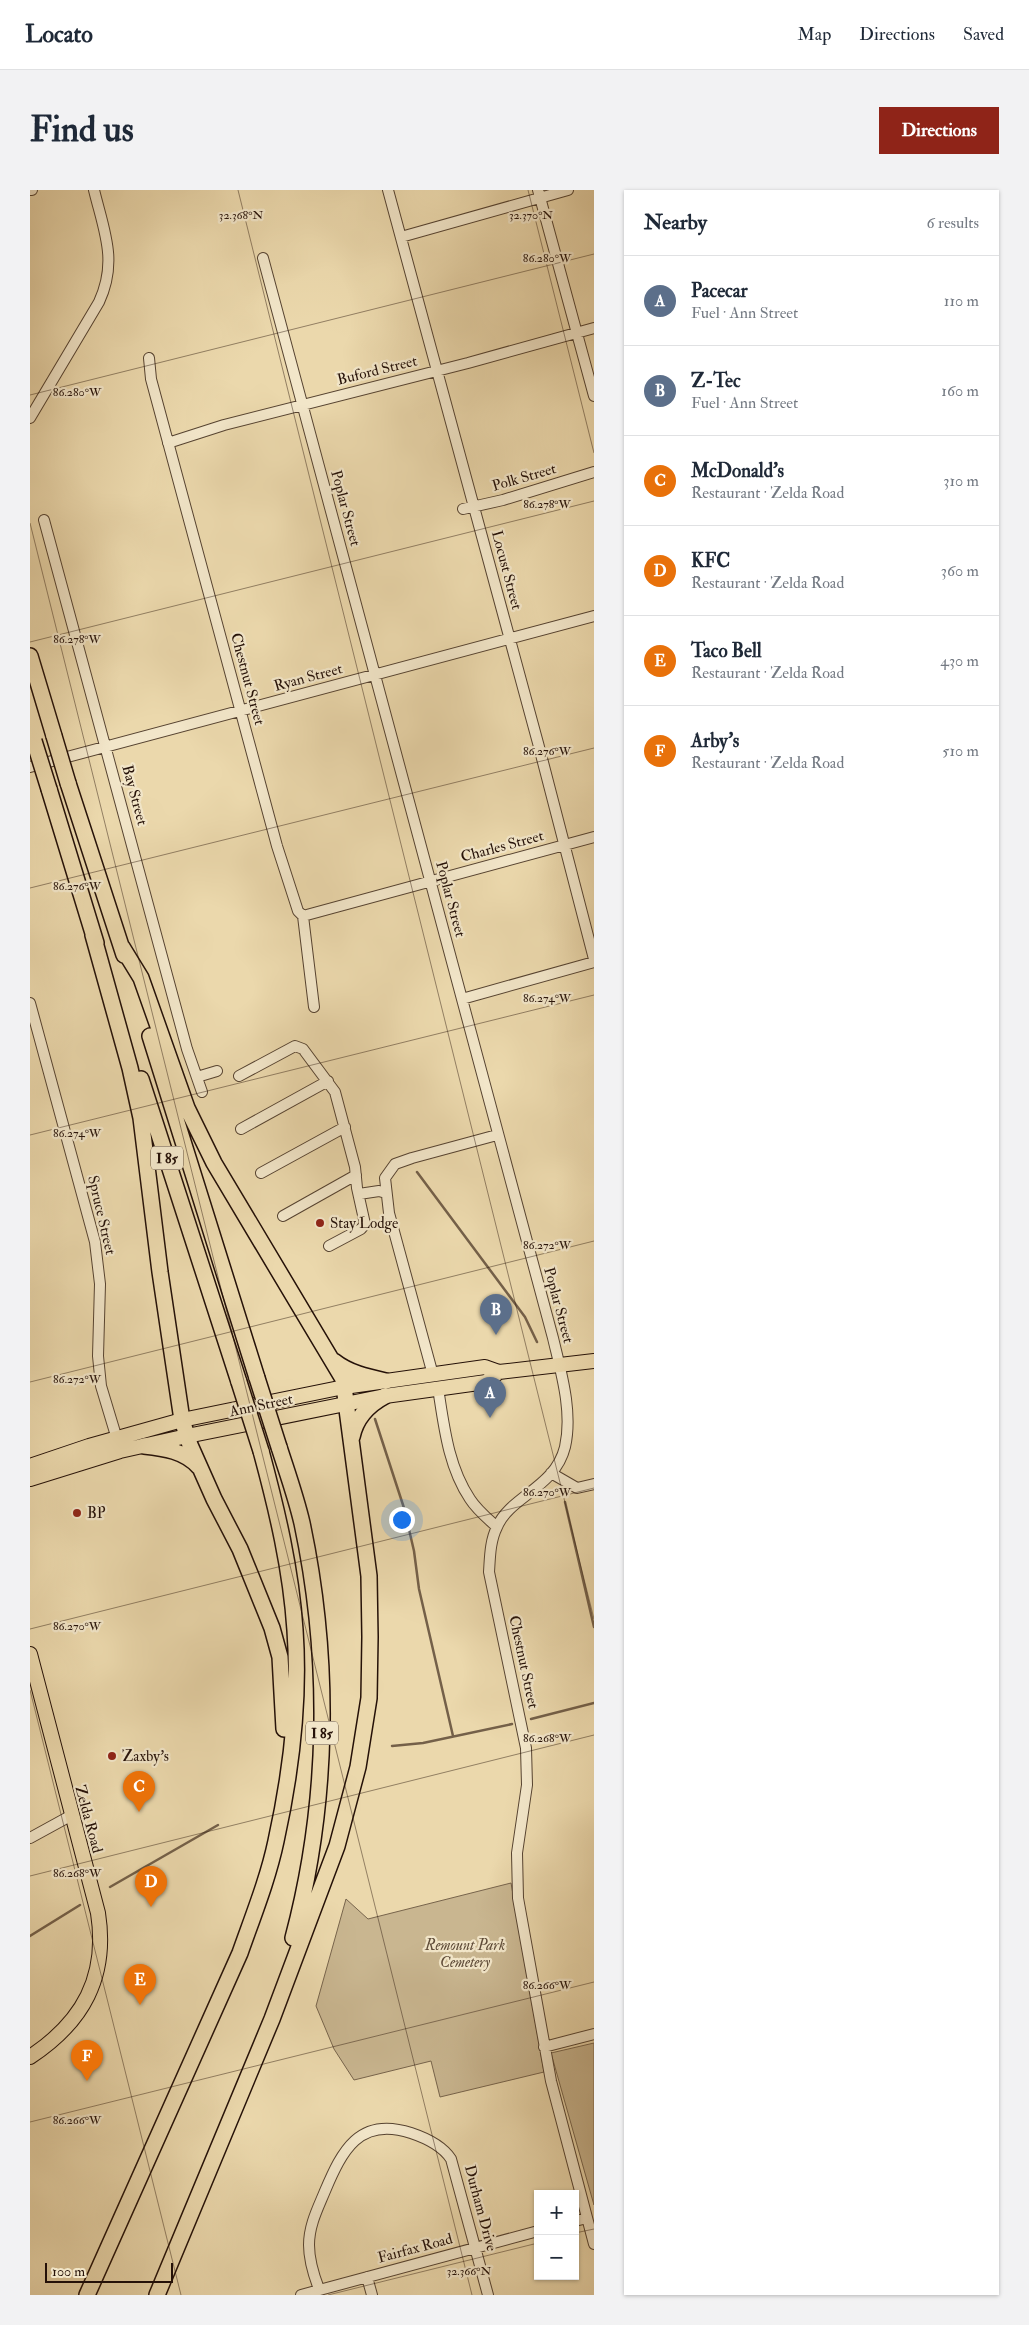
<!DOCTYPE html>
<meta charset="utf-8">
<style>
body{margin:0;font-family:"IM FELL Double Pica",serif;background:#f2f2f3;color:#1f2937}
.controls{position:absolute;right:15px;bottom:15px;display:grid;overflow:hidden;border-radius:0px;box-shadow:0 1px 4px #0004}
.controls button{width:45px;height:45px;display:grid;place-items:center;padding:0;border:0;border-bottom:1px solid #e0e1e3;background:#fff;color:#1f2937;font:25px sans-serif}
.scale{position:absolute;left:15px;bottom:12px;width:128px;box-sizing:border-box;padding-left:5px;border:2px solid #251108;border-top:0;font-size:14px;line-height:18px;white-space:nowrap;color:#251108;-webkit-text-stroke:4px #f2e6c9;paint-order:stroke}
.you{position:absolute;left:371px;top:1329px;width:18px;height:18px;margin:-12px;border:4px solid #fff;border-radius:50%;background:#1a73e8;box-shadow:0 0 0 8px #1a73e833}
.badge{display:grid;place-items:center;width:32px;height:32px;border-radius:50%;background:#8f2418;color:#fff;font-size:16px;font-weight:700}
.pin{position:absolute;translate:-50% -41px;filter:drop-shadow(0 1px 2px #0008)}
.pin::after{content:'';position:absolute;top:26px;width:18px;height:15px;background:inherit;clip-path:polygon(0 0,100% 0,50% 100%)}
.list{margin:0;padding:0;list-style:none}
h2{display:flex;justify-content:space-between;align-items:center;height:65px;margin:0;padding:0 20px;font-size:21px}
h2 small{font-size:16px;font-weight:400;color:#747a83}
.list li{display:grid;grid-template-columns:32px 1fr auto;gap:15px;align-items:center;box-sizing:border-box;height:90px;padding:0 20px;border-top:1px solid #e0e1e3}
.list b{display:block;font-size:19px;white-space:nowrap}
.list p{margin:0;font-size:16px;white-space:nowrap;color:#747a83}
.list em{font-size:16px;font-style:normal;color:#747a83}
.map{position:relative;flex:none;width:564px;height:2105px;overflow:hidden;border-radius:0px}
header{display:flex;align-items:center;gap:30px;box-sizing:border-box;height:70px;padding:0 25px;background:#fff;border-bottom:1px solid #e0e1e3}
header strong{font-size:24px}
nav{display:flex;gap:28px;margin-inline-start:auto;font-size:18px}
.intro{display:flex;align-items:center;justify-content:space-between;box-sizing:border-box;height:120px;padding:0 30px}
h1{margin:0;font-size:35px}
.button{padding:12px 22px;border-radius:0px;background:#8f2418;color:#fff;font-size:18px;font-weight:700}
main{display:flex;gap:30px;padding:0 30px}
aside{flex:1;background:#fff;border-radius:0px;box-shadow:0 1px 4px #0004}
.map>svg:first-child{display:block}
.green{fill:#c9b690;stroke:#77644c}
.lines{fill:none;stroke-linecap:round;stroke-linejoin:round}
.stream{stroke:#746049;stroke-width:2.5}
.minor-casing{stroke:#564331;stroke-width:12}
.major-casing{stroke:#251108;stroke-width:16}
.highway-casing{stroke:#251108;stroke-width:18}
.minor{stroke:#f2e6c9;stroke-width:10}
.major{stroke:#ebd8ac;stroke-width:14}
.highway{stroke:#ebd8ac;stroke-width:15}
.highway-bridge-casing{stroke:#251108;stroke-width:18;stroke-linecap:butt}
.highway-bridge{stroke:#ebd8ac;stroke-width:15}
.ticks{fill:none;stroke:#251108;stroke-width:1;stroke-opacity:0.45}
.poi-dot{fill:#8f2418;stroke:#f2e6c9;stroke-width:2}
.labels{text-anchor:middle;stroke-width:4.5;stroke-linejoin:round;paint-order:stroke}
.shield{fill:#f2e6c9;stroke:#625142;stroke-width:1}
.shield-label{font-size:14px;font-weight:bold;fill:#251108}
.street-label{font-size:15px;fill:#251108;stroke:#f2e6c9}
.poi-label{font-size:15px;fill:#251108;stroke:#f2e6c9;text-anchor:start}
.park-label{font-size:15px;font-style:italic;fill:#5e4b38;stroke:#f2e6c9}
.ticks-label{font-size:12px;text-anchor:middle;fill:#251108;stroke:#f2e6c9;stroke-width:4.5;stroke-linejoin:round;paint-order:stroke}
</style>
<header>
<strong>Locato</strong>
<nav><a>Map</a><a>Directions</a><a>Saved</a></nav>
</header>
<div class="intro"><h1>Find us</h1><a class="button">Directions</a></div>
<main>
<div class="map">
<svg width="564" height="2105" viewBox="0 0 564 2105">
<rect width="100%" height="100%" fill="#ebd8ac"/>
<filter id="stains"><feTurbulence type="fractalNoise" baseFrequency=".004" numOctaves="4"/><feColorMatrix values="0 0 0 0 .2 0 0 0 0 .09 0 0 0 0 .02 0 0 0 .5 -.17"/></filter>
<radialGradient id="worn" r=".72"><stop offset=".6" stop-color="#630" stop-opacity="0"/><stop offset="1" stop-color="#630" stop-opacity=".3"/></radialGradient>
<path class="green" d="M 481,1693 L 514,1882 L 410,1907 L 401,1871 L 324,1890 L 304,1859 L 286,1816 L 316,1709 L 338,1729 Z
M 564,1853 L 564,2015 L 521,1863 Z"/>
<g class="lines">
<path class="stream" d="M 387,982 L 495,1127 L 507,1152
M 345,1229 L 374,1318 L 384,1361 L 389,1399 L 423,1546
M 535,1312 L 564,1437
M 501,1529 L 564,1513
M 362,1556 L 393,1553 L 482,1534
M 80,1697 L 188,1635
M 0,1746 L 50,1715"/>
<g class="minor-casing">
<path id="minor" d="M 0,0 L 2,0
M 358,0 L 508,553 L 564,769
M 508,0 L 564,206
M 371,47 L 538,0
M 233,68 L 523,1148 C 531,1182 543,1222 535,1257 C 525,1298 480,1306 467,1337 C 460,1351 460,1367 459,1382 L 496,1558 L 497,1595 L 487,1663 L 488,1708 L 521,1891 L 564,2054
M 119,168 L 121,189 L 247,656 L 268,721 L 273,726 L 284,817
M 0,228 L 69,112 C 88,71 74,41 64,0
M 138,253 L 194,235 L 438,173 L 564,138
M 433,319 L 473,310 L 564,282
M 14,330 L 157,859 L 172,902
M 0,577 L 564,426
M 273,726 L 564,647
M 432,809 L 564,772
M 0,813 L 65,1052 L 70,1094 L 68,1166 L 71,1196 L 87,1249
M 209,886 L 265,856 L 273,859 L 305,902 L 325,977 L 327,998 L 335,1034 L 331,1039 L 299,1056
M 167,887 L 187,881
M 211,939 L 298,891
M 231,983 L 315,937
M 329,1004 L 349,1001 L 356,1003
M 253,1026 L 326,985
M 403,1185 L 359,1023 L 355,988 L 365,974 L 382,968 L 467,945
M 408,1198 C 414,1236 418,1276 440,1309 C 447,1320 457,1328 467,1337
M 521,1283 L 547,1298 L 564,1294
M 0,1648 L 42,1625
M 514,1857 L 564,1844
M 545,2031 L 557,2028
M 337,2087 L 342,2105
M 289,2099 C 284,2086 279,2070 279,2055 C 279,2035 288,2018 295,2001 C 312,1961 329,1926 381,1943 C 396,1948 412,1955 421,1969 L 458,2105
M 271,2105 L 508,2041"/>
</g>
<g class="major-casing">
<path id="major" d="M 0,1276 L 59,1256 L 152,1230 L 314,1197 L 455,1177 L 469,1182 L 564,1171
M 0,1289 L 90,1261 L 157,1246 L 355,1206 L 456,1192 L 469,1182
M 0,1464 L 68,1723 C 78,1787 53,1832 0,1867"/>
</g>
<g class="highway-casing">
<path id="highway" d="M 0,466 L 24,546
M 38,593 L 94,765
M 19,599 L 66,753
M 63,745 L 100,878 L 111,928 L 130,1082 L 152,1230 L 160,1255 L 184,1309 L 210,1359 L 242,1438 L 250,1467 L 254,1539
M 92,757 L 111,788 L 157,918 L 184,973 L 313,1189 L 339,1386 L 340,1447 L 339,1508 L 328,1577 L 307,1656 L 242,1829 L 127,2105
M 120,846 L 227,1188
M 111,889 L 209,1192
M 304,1171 C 319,1183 338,1187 356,1191
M 322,1247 C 326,1227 338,1215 355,1206
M 114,1256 C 134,1258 155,1261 169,1277
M 249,1257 C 257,1282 266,1307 272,1333 C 301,1470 299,1612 263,1748
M 57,2105 L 210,1763 C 223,1726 238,1689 246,1651 C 261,1583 270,1510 265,1440 C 261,1379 247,1320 231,1261"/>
</g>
<use href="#minor" class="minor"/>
<use href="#major" class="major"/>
<use href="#highway" class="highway"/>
<g class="highway-bridge-casing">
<path id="highway-bridge" d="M 24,546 L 38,593
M 4,551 L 19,599
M 227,1188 L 249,1257
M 209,1192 L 231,1261"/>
</g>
<use href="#highway-bridge" class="highway-bridge"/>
</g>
<path class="ticks" d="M 208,0 L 564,1429M 498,0 L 564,263M 0,205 L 564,64M 0,333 L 442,2105M 0,452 L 564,311M 0,698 L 564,558M 0,945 L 564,805M 0,1192 L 564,1051M 0,1439 L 564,1298M 0,1500 L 151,2105M 0,1686 L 564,1545M 0,1932 L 564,1792M 545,2043 L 564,2039M 298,2105 L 508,2053"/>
<g class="poi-dot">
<circle cx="290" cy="1033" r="5"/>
<circle cx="47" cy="1323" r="5"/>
<circle cx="82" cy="1566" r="5"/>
</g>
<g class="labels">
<g class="shield">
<rect x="121" y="956.5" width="32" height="23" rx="4"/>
<rect x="276" y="1531.5" width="32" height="23" rx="4"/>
</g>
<g class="shield-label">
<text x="137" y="973">I 85</text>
<text x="292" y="1548">I 85</text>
</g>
<g class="street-label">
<text transform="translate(347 180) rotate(-14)" y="5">Buford Street</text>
<text transform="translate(494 287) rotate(-16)" y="5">Polk Street</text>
<text transform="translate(316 318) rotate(75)" y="5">Poplar Street</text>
<text transform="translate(477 380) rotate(75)" y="5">Locust Street</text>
<text transform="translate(278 487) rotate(-15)" y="5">Ryan Street</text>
<text transform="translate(218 489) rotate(75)" y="5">Chestnut Street</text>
<text transform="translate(105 605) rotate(75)" y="5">Bay Street</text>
<text transform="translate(472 656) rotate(-15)" y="5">Charles Street</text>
<text transform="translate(421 709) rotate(75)" y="5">Poplar Street</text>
<text transform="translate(72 1025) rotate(77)" y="5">Spruce Street</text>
<text transform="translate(529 1115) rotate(75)" y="5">Poplar Street</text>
<text transform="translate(231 1215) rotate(-12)" y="5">Ann Street</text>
<text transform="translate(494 1472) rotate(78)" y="5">Chestnut Street</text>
<text transform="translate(59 1629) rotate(75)" y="5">Zelda Road</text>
<text transform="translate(451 2018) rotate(75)" y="5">Durham Drive</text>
<text transform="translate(385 2058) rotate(-15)" y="5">Fairfax Road</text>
</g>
<g class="poi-label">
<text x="300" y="1038">Stay Lodge</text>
<text x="57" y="1328">BP</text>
<text x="92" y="1571">Zaxby's</text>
</g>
<g class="park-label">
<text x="435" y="1760">Remount Park<tspan x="435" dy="17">Cemetery</tspan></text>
</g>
</g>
<g class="ticks-label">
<text x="211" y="29">32.368°N</text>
<text x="501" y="29">32.370°N</text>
<text x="517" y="72">86.280°W</text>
<text x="47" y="206">86.280°W</text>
<text x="517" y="318">86.278°W</text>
<text x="47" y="453">86.278°W</text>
<text x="517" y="565">86.276°W</text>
<text x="47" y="700">86.276°W</text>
<text x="517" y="812">86.274°W</text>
<text x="47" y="947">86.274°W</text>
<text x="517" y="1059">86.272°W</text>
<text x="47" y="1193">86.272°W</text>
<text x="517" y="1306">86.270°W</text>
<text x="47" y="1440">86.270°W</text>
<text x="517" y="1552">86.268°W</text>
<text x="47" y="1687">86.268°W</text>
<text x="517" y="1799">86.266°W</text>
<text x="47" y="1934">86.266°W</text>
<text x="439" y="2085">32.366°N</text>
</g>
<rect width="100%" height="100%" filter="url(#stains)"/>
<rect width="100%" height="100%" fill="url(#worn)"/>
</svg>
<div class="controls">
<button>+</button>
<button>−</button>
</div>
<div class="scale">100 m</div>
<div class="you"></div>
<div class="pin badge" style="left:460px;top:1228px;background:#5c6f8a">A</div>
<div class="pin badge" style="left:466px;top:1145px;background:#5c6f8a">B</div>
<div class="pin badge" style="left:109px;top:1622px;background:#e8710a">C</div>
<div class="pin badge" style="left:121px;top:1717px;background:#e8710a">D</div>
<div class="pin badge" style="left:110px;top:1815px;background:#e8710a">E</div>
<div class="pin badge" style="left:57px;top:1891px;background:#e8710a">F</div>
</div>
<aside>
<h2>Nearby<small>6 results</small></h2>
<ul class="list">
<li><span class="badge" style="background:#5c6f8a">A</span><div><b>Pacecar</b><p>Fuel · Ann Street</p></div><em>110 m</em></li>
<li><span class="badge" style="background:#5c6f8a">B</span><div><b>Z-Tec</b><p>Fuel · Ann Street</p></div><em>160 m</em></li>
<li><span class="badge" style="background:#e8710a">C</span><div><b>McDonald's</b><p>Restaurant · Zelda Road</p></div><em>310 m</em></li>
<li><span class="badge" style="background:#e8710a">D</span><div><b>KFC</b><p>Restaurant · Zelda Road</p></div><em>360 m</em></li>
<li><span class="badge" style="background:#e8710a">E</span><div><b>Taco Bell</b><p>Restaurant · Zelda Road</p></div><em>430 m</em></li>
<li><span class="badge" style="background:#e8710a">F</span><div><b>Arby's</b><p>Restaurant · Zelda Road</p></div><em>510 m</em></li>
</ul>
</aside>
</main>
